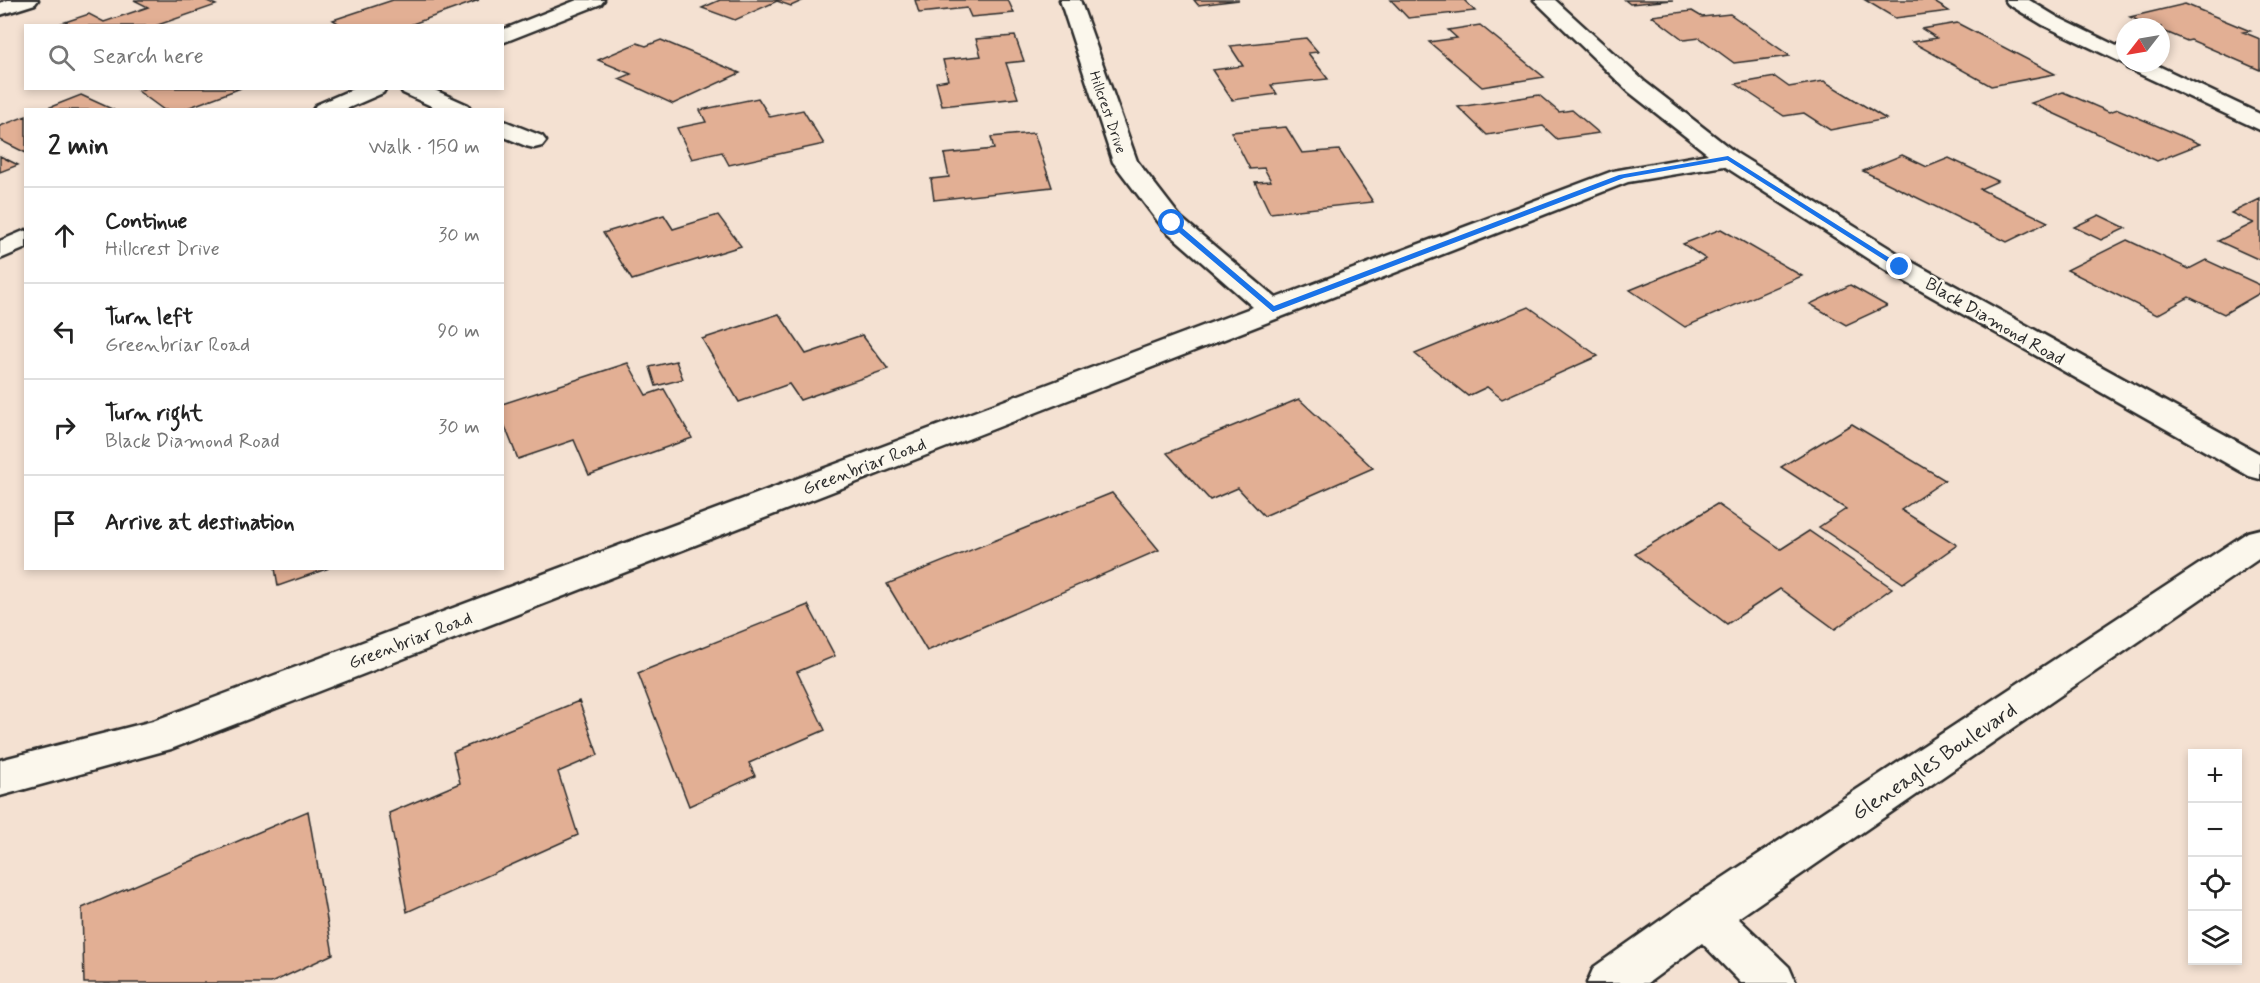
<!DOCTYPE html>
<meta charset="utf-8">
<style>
body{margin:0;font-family:Mynerve,sans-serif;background:#f2f2f2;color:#222}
.controls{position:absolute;right:18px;bottom:18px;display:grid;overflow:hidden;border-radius:0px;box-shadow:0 3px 9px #0003}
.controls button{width:54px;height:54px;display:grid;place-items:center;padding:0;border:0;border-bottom:2px solid #e0e0e0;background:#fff;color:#222;font:30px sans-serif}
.compass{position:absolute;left:2116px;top:18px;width:54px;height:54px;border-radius:50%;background:#fff;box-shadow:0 3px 9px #0003;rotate:239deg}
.stop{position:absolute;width:18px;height:18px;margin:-14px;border:4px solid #1a73e8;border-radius:50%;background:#fff}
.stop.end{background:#1a73e8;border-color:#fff;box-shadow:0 2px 6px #0008}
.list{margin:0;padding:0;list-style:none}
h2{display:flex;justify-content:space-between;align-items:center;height:78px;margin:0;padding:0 24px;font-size:26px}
h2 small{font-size:20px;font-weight:400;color:#767676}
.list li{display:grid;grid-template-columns:39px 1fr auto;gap:18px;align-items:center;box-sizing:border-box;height:96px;padding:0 24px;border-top:2px solid #e0e0e0}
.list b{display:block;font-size:22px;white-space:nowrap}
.list p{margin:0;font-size:20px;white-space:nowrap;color:#767676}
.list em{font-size:20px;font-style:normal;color:#767676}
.icon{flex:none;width:33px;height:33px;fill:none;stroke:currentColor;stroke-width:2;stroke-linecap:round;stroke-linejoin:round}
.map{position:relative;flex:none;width:2260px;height:983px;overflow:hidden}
.search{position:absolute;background:#fff;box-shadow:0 3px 9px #0003;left:24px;top:24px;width:480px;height:66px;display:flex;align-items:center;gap:15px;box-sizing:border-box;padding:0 21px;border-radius:0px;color:#767676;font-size:22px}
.panel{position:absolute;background:#fff;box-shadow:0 3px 9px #0003;left:24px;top:108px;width:480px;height:462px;border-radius:0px}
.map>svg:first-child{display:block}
.building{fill:#e2af94;stroke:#2b2b2b;stroke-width:1.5}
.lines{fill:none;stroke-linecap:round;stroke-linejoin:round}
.minor-casing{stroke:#2b2b2b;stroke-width:5}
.minor{fill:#fbf7ec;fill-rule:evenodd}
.route{fill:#1a73e8}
.labels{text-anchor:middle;stroke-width:5;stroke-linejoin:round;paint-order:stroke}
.far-street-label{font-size:15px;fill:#2b2b2b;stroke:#fbf7ec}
.street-label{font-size:18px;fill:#2b2b2b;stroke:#fbf7ec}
.near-street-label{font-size:21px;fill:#2b2b2b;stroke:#fbf7ec}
</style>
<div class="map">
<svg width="2260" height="983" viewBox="0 0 2260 983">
<rect width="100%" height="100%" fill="#f4e1d2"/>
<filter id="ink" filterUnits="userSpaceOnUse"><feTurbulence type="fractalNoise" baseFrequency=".0167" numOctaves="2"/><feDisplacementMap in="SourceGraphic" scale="12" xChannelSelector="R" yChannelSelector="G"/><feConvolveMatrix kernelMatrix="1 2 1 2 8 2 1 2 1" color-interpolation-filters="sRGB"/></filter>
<g filter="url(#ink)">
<path class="building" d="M 134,0 L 205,0 L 216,5 L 155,26 L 53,26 L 89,14 L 104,22 L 148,7 Z
M 393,0 L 479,0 L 407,26 L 343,26 L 333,20 Z
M 720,0 L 804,0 L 791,6 L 777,1 L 735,20 L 702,8 Z
M 915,0 L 1008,0 L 1014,13 L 971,17 L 967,8 L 919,13 Z
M 1194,0 L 1239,0 L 1198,5 Z
M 1391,0 L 1464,0 L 1475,11 L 1408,18 Z
M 1625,0 L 1673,0 L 1630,4 Z
M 1865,0 L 1931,0 L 1949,11 L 1895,18 Z
M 2185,4 L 2250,31 L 2243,32 L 2260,39 L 2260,70 L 2191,40 L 2187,41 L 2161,30 L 2161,27 L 2153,27 L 2130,17 Z
M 1692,11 L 1702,17 L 1730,14 L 1790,56 L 1734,63 L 1700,38 L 1684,40 L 1652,16 Z
M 1957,23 L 2055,74 L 1991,86 L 1912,42 L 1937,38 L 1922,29 Z
M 1480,25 L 1544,77 L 1482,87 L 1429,42 L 1457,38 L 1448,30 Z
M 1015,36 L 1024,61 L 1006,63 L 1018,98 L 942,106 L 936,82 L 948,80 L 943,60 L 981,56 L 976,39 Z
M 1306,38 L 1318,52 L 1308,53 L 1328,79 L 1271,85 L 1277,94 L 1232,100 L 1212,70 L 1243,66 L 1230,46 Z
M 661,40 L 740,73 L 673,104 L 619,79 L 631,74 L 598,60 L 637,43 L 646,46 Z
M 1775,77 L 1789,87 L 1824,81 L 1886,119 L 1830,130 L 1804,113 L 1784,116 L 1736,84 Z
M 146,88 L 241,88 L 182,110 L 164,110 L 138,91 Z
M 2063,92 L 2109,112 L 2118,109 L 2200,144 L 2157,161 L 2031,103 Z
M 81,95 L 114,110 L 43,110 Z
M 1539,95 L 1559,112 L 1572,110 L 1599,133 L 1557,139 L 1543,126 L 1487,135 L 1458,107 Z
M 758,98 L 770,117 L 803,110 L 824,144 L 729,165 L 722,152 L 692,159 L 677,128 L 706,122 L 700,110 Z
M 26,116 L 26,153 L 0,140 L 0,126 Z
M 1286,127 L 1302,153 L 1339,150 L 1373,202 L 1270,213 L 1255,182 L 1271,181 L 1264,168 L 1250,169 L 1231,132 Z
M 1034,133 L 1052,187 L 934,200 L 931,179 L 949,177 L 944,154 L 994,149 L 991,137 Z
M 1902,155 L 1927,167 L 1949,158 L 1998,181 L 1980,189 L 2048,222 L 2007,242 L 1863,171 Z
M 0,156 L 18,165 L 0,172 Z
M 2260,199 L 2260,260 L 2218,241 L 2254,223 L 2231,213 Z
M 664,215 L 673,229 L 718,215 L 741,246 L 632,280 L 603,233 Z
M 2099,215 L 2126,228 L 2101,240 L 2074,227 Z
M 1721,229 L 1802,276 L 1685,327 L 1630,290 L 1706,259 L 1683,244 Z
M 2127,240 L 2189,269 L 2206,260 L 2260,285 L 2260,293 L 2224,314 L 2189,297 L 2157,315 L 2067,270 Z
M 1850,285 L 1887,306 L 1846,325 L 1810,304 Z
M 1529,307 L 1598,356 L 1502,399 L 1487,387 L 1468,396 L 1415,354 Z
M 779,314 L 806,354 L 862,335 L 888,369 L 800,400 L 789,384 L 739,402 L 702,339 Z
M 676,361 L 683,379 L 656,386 L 650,367 Z
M 628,363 L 646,395 L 664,389 L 692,438 L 589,475 L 574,440 L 518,459 L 502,419 L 502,404 Z
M 1299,399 L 1373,468 L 1264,516 L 1238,488 L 1210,500 L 1167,453 Z
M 1852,424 L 1945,480 L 1901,510 L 1957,545 L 1903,583 L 1819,527 L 1846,509 L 1781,467 Z
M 1112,493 L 1159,550 L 927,651 L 887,584 Z
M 1717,504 L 1781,549 L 1809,531 L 1892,588 L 1835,629 L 1780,589 L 1727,624 L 1635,554 Z
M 275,568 L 329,568 L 278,586 Z
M 808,605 L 835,656 L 797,672 L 825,730 L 749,763 L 755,776 L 689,806 L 638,673 Z
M 579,701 L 598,755 L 558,772 L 578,835 L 407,912 L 389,813 L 460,783 L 453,752 Z
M 308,811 L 333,954 L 271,983 L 84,983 L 82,908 Z"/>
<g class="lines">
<g class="minor-casing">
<path id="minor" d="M 8,0 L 38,0 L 35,4 L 0,15 L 0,3 Z
M 577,0 L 604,0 L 601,4 L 502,43 L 502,30 Z
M 1060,0 L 1080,0 L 1137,161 L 1181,218 L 1276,298 L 1613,171 L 1708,154 L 1629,92 L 1534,0 L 1555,0 L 1645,82 L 1736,153 L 1910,261 L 2260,454 L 2260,479 L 2249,476 L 1890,273 L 1724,166 L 1628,182 L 171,749 L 0,796 L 0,760 L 153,721 L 1253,307 L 1163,228 L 1113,162 Z
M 2005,0 L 2029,0 L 2057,17 L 2125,50 L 2125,63 L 2152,63 L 2260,114 L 2260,130 L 2127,68 L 2125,64 L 2043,25 L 2008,4 Z
M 355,88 L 386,88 L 383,93 L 344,110 L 313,110 L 316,105 Z
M 400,88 L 430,88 L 468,105 L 471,110 L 440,110 L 403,93 Z
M 502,120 L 542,136 L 546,141 L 542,146 L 534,148 L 526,146 L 502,136 Z
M 26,230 L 26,248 L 0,259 L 0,241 Z
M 2260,529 L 2260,558 L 1738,918 L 1789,967 L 1796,983 L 1741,983 L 1702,943 L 1648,983 L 1587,983 L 1594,967 L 1689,900 L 2248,532 Z"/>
</g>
<use href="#minor" class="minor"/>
</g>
</g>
<path class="route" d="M 1728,156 L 1904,267 L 1897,268 L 1727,160 L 1624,178 L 1273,312 L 1168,223 L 1174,221 L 1274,306 L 1619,175 Z"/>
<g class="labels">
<g class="far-street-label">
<text transform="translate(1108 112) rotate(71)" y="5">Hillcrest Drive</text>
</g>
<g class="street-label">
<text transform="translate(1995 321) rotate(30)" y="6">Black Diamond Road</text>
<text transform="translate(864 466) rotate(-21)" y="6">Greenbriar Road</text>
<text transform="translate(410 640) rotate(-21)" y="6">Greenbriar Road</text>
</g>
<g class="near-street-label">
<text transform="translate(1934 761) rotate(-34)" y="7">Gleneagles Boulevard</text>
</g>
</g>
</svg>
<div class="controls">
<button>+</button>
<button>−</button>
<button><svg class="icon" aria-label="locate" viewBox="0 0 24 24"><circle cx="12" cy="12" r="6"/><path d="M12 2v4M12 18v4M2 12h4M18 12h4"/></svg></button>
<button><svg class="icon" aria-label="layers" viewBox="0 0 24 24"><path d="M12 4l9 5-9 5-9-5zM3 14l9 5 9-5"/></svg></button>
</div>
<svg class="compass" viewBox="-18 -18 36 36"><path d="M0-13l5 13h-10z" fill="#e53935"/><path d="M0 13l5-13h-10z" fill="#767676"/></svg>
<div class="stop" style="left:1172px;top:223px"></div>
<div class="stop end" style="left:1900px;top:267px"></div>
<div class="search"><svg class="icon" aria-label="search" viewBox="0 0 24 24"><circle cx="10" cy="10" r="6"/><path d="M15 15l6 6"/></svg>Search here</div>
<section class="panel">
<h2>2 min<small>Walk · 150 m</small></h2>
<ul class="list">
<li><svg class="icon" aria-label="ahead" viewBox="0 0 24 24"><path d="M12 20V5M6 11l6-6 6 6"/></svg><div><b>Continue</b><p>Hillcrest Drive</p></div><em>30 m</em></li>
<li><svg class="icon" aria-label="left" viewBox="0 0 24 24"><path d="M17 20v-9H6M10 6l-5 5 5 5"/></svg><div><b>Turn left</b><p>Greenbriar Road</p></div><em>90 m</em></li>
<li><svg class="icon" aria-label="right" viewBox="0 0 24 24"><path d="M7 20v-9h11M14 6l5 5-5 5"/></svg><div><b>Turn right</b><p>Black Diamond Road</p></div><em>30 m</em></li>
<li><svg class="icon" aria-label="arrive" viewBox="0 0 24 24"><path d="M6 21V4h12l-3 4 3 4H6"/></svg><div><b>Arrive at destination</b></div></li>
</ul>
</section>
</div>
